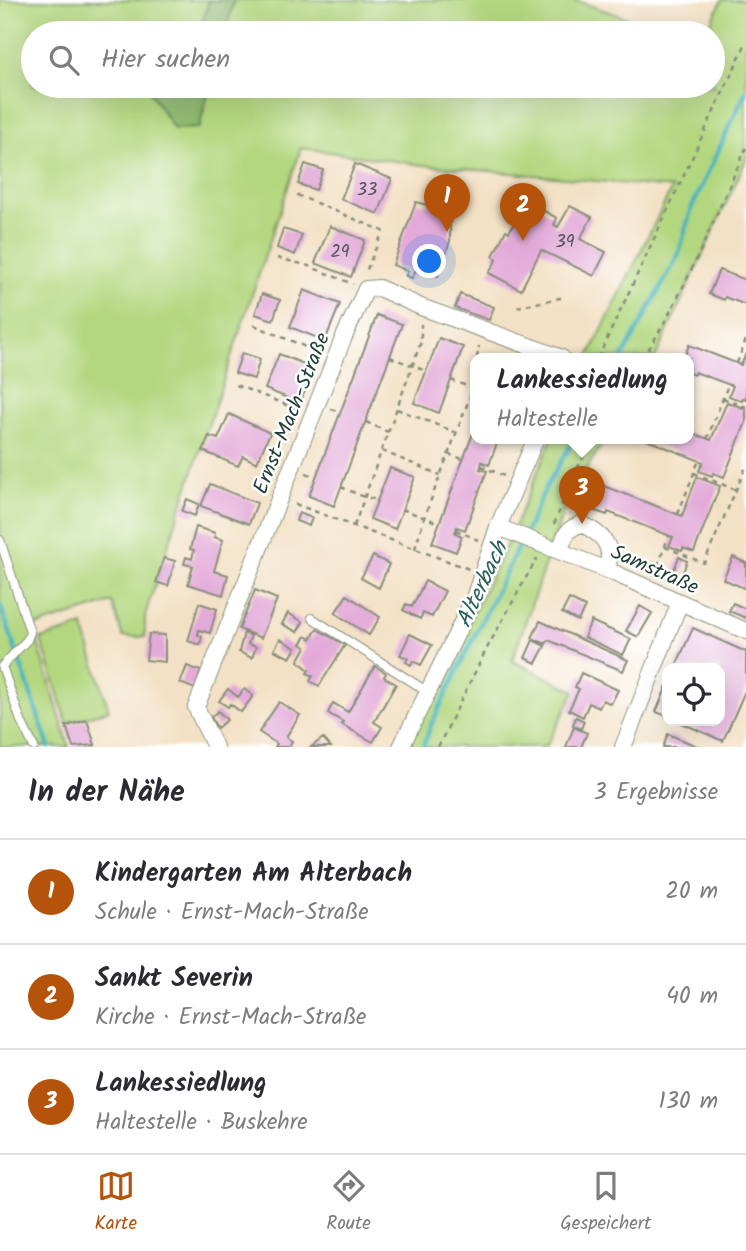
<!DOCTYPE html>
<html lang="de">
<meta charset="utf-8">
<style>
body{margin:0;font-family:Kalam,sans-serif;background:#f2f2f3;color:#2b2b33}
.controls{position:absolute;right:21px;bottom:21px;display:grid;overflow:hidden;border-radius:14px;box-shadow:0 7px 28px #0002}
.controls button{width:63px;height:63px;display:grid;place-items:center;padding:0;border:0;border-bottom:2px solid #e1e1e2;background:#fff;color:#2b2b33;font:35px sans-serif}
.you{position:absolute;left:430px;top:262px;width:24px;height:24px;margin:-18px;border:5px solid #fff;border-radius:50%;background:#1a73e8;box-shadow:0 0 0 10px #1a73e833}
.badge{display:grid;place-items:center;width:46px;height:46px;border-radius:50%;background:#b45309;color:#fff;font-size:23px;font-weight:700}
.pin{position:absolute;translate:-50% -58px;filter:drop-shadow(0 2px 4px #0008)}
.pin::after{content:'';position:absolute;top:37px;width:24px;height:21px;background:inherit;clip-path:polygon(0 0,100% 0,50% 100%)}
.popup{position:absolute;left:470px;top:353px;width:224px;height:91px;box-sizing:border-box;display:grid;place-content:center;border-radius:14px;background:#fff;filter:drop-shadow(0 2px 5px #0005);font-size:23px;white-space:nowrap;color:#7c7c81}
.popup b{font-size:26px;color:#2b2b33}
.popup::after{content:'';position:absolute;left:50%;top:100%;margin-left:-14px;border:14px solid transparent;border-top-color:#fff}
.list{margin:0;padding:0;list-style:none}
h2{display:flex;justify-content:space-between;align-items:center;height:91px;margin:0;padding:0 28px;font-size:30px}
h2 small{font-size:23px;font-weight:400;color:#7c7c81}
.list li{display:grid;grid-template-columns:46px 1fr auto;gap:21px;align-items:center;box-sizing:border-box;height:105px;padding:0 28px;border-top:2px solid #e1e1e2}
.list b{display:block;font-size:26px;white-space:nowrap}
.list p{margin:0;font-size:23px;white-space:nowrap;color:#7c7c81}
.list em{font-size:23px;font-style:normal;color:#7c7c81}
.icon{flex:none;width:38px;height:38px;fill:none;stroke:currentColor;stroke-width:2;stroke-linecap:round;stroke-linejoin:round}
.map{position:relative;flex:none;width:746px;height:747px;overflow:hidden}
.search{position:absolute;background:#fff;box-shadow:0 7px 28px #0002;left:21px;right:21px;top:21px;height:77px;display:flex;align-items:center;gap:18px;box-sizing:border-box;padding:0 24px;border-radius:38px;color:#7c7c81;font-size:26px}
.sheet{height:406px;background:#fff}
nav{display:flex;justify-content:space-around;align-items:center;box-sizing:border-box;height:98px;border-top:2px solid #e1e1e2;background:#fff;font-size:19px;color:#7c7c81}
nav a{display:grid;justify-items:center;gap:4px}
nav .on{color:#b45309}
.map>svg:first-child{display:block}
.green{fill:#b3d77f;stroke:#698a5a;stroke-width:2}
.forest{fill:#8eb86e;stroke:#567a51;stroke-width:2}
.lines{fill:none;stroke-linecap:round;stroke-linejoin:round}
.stream{stroke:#44b4bc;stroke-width:4.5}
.building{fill:#e3aad9}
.lane-casing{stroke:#898f7c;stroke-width:10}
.street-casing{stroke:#898f7c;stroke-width:18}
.path{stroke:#898f7c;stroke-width:2.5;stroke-dasharray:5 5;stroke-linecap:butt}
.lane{stroke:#fff;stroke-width:8}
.street{stroke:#fff;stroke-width:16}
.labels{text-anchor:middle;stroke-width:5;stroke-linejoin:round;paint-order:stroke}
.number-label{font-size:18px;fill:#50585d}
.street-label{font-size:21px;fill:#1f3d34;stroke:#fff}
.water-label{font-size:23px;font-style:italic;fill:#2a615d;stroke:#fff}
</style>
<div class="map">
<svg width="746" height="747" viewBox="0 0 746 747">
<rect width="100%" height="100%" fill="#fff"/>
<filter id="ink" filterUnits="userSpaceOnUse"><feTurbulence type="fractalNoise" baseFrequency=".0143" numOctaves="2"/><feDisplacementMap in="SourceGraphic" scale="14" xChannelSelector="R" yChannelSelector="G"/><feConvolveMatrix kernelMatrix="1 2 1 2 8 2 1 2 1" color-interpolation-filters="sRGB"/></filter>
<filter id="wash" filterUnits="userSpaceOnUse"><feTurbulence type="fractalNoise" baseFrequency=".00686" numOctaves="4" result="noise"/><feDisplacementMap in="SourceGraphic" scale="28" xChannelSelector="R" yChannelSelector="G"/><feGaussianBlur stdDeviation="1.57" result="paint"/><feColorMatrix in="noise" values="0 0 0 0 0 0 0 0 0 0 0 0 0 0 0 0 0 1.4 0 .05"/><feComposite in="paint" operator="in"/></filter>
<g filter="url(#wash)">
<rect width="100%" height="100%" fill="#f3e1c5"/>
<path class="green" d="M 0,0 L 209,0 L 199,33 L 33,33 L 33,86 L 146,86 L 174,129 L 199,127 L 210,86 L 713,86 L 713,33 L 706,33 L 722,0 L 746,0 L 746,160 L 655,358 L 588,358 L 672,188 L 423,165 L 301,148 L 145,615 L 145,637 L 123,637 L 112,602 L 33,627 L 69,747 L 0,747 Z
M 234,0 L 574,0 L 671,33 L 225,33 Z
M 552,438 L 606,438 L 567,500 L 512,661 L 575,691 L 546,747 L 407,747 L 509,540 Z
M 83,626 L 109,710 L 67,723 L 41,639 Z"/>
<path class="forest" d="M 209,0 L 234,0 L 225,33 L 199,33 Z
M 146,86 L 210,86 L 199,128 L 174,129 Z"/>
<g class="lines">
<path class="stream" d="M 622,358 L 678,256 L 692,207 L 746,91
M 525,534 L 546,487 L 575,438
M 0,604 L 49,747
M 423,747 L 431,725 L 521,541"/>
</g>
<g id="blocks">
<path class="building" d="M 305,164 L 323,170 L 316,190 L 298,184 Z
M 355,164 L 392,179 L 378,214 L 341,199 Z
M 450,197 L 450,241 L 438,276 L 424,270 L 426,265 L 420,262 L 412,278 L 406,276 L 408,271 L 393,265 L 416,202 L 427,205 L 428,202 L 434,201 L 434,198 Z
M 526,201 L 557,218 L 554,225 L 558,227 L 570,206 L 592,217 L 580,239 L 606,252 L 594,276 L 541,250 L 521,290 L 489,273 L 497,259 L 493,256 L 506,230 L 509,232 Z
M 330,226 L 365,240 L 351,277 L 315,263 Z
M 283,229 L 302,235 L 295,255 L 277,248 Z
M 719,270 L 746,280 L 746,305 L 725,297 L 724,300 L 709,294 Z
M 304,290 L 340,304 L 325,341 L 290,327 Z
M 262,294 L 280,300 L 273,320 L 255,314 Z
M 460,294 L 494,307 L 489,320 L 455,308 Z
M 377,315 L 402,324 L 334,506 L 309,496 Z
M 439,338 L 463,347 L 439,413 L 414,403 Z
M 689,345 L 741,365 L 746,354 L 746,399 L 743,398 L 742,401 L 729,396 L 733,386 L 695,372 L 694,375 L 689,373 L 689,358 L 684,358 Z
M 242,353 L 260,359 L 254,379 L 235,373 Z
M 279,354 L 314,368 L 300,403 L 265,389 Z
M 727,402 L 746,409 L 746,422 L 724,477 L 713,473 L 712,476 L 699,471 L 703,462 L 642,438 L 689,438 L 689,432 L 711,440 Z
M 229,414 L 270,433 L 257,463 L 243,456 L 238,466 L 203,451 L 209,436 L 218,439 Z
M 475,428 L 475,438 L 499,438 L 489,465 L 482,462 L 481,466 L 480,469 L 487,471 L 465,530 L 457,527 L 455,533 L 462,536 L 456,552 L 432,543 Z
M 390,468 L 415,477 L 395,529 L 370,519 Z
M 697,477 L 720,486 L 694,552 L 683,548 L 682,551 L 669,546 L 673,537 L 608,512 L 607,515 L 592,510 L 601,485 L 682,516 Z
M 210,484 L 257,503 L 249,524 L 201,506 Z
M 187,499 L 199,504 L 195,516 L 182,511 Z
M 299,513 L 312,518 L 309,526 L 296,521 Z
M 196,527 L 215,533 L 214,537 L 223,540 L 214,571 L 228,575 L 223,595 L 188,584 L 193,566 L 184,564 L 186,557 L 192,559 L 194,550 L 190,549 Z
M 373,556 L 389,564 L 379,588 L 361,578 Z
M 679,557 L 687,561 L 680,580 L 671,577 Z
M 733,557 L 746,563 L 746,589 L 723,579 Z
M 164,558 L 175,561 L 168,586 L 156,582 Z
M 425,581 L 445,591 L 432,617 L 423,613 L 420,619 L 403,610 L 406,604 L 412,607 Z
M 255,590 L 277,599 L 261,638 L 239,629 Z
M 347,595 L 380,617 L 369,635 L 335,613 Z
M 569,599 L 585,607 L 578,621 L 562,613 Z
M 199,603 L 217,609 L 210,633 L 199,630 L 198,635 L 202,636 L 200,645 L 188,641 Z
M 733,603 L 746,609 L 746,618 L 729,611 Z
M 640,606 L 652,613 L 638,637 L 626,631 Z
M 288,613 L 303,622 L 297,632 L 282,624 Z
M 540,621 L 628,660 L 623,671 L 548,640 L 546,644 L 532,638 Z
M 591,621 L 631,639 L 623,655 L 584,637 Z
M 693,628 L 746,652 L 746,689 L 723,741 L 677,721 L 720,721 L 720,668 L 675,668 Z
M 317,629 L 345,645 L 319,686 L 310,681 L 313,676 L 307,673 L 309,670 L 298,661 L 306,647 L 301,644 L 306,636 L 311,639 Z
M 244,633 L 251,636 L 248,644 L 256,647 L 252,658 L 239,652 Z
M 149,634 L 165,635 L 165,662 L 146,660 Z
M 410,634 L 432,645 L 421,665 L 413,661 L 411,665 L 406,662 L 408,658 L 400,655 Z
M 280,639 L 296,648 L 290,658 L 274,650 Z
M 533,640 L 545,646 L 536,663 L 525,658 Z
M 187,666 L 201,671 L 195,689 L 180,683 Z
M 375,666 L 386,673 L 384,677 L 396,684 L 374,722 L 382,727 L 373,742 L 341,724 L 343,722 L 328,713 L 333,703 L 348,712 Z
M 581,673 L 618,690 L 611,704 L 603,700 L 599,708 L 589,703 L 583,717 L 569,710 L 579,689 L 575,687 Z
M 667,686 L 667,716 L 656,712 Z
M 228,689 L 238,697 L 244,689 L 253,696 L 241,712 L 230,704 L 228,707 L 219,701 Z
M 279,702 L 300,715 L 286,737 L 292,741 L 289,747 L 275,747 L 277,744 L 259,732 Z
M 218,711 L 227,720 L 217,728 L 211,717 Z
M 576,717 L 584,721 L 581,729 L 573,725 Z
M 87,720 L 95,745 L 73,747 L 66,726 Z
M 574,727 L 587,733 L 581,747 L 566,747 Z
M 668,734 L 699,747 L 663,747 Z
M 323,738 L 331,747 L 311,747 Z"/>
</g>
</g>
<g filter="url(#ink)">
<use href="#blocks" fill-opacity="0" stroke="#898f7c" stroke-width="2"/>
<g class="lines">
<g class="lane-casing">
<path id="lane" d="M 0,540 L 30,632 L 27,640 L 2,666 L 21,721 L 34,747
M 312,618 L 428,692"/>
</g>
<g class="street-casing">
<path id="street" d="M 498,527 L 536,438
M 560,551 C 564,537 566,528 582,524 C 603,535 614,545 607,570
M 215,747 L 196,707 L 343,339 L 366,289 L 379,288 L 421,307 L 562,358
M 401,747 L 474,598 L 498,527 L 607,570 L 746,631
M 623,747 L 680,602"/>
</g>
<path class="path" d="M 297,195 L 383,231 L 365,274
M 277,258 L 306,265 L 353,284
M 517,307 L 565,297
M 254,325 L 322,354
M 390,357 L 426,371
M 477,358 L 479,346
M 598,358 L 746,43
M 643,358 C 685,293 714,219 746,148
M 737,363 L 746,340
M 451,380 L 475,389
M 236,385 L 299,410
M 723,398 L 746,407
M 331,409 L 341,412
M 397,409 L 455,432
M 366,422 L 388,432
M 707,439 L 728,385
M 382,451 L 440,475
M 448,454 L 463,459
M 481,466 L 504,476
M 306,473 L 316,477
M 694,473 L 736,490
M 341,487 L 364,497 L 378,500
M 295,504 L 469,569
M 402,509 L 439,523
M 678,514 L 699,460
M 554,524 L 579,465 L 594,438
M 354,526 L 421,342 L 421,324
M 456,530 L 478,540
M 665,547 L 704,563 L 746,467
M 415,549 L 424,518 L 473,389 L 475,371
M 654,575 L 669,536
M 438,747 L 486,650 L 537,558"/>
<use href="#lane" class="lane"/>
<use href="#street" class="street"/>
</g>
</g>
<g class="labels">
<g class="number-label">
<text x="367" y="195">33</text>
<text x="565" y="247">39</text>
<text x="340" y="257">29</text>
</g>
<g class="street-label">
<text transform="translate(291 413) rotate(-68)" y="7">Ernst-Mach-Straße</text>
<text transform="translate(655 569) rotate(24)" y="7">Samstraße</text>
</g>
<g class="water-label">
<text transform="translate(481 584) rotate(-65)" y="8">Alterbach</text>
</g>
</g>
</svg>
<div class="controls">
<button><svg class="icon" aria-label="locate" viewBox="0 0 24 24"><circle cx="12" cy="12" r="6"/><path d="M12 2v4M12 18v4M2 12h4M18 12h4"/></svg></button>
</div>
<div class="you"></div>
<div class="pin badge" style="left:447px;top:232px">1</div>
<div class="pin badge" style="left:523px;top:241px">2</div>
<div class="pin badge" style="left:582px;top:524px">3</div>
<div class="popup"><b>Lankessiedlung</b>Haltestelle</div>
<div class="search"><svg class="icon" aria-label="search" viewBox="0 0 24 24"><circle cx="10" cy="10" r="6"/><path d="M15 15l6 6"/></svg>Hier suchen</div>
</div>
<section class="sheet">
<h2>In der Nähe<small>3 Ergebnisse</small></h2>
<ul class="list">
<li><span class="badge">1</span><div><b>Kindergarten Am Alterbach</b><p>Schule · Ernst-Mach-Straße</p></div><em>20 m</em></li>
<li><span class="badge">2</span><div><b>Sankt Severin</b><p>Kirche · Ernst-Mach-Straße</p></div><em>40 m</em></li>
<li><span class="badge">3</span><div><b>Lankessiedlung</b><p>Haltestelle · Buskehre</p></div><em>130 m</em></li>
</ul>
</section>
<nav>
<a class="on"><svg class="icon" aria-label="map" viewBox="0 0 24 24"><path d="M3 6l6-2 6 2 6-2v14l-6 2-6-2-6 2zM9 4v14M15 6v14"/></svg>Karte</a>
<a><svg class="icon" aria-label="directions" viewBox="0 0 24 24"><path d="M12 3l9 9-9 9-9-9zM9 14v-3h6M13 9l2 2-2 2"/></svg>Route</a>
<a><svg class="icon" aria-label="saved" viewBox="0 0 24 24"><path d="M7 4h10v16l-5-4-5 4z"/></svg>Gespeichert</a>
</nav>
